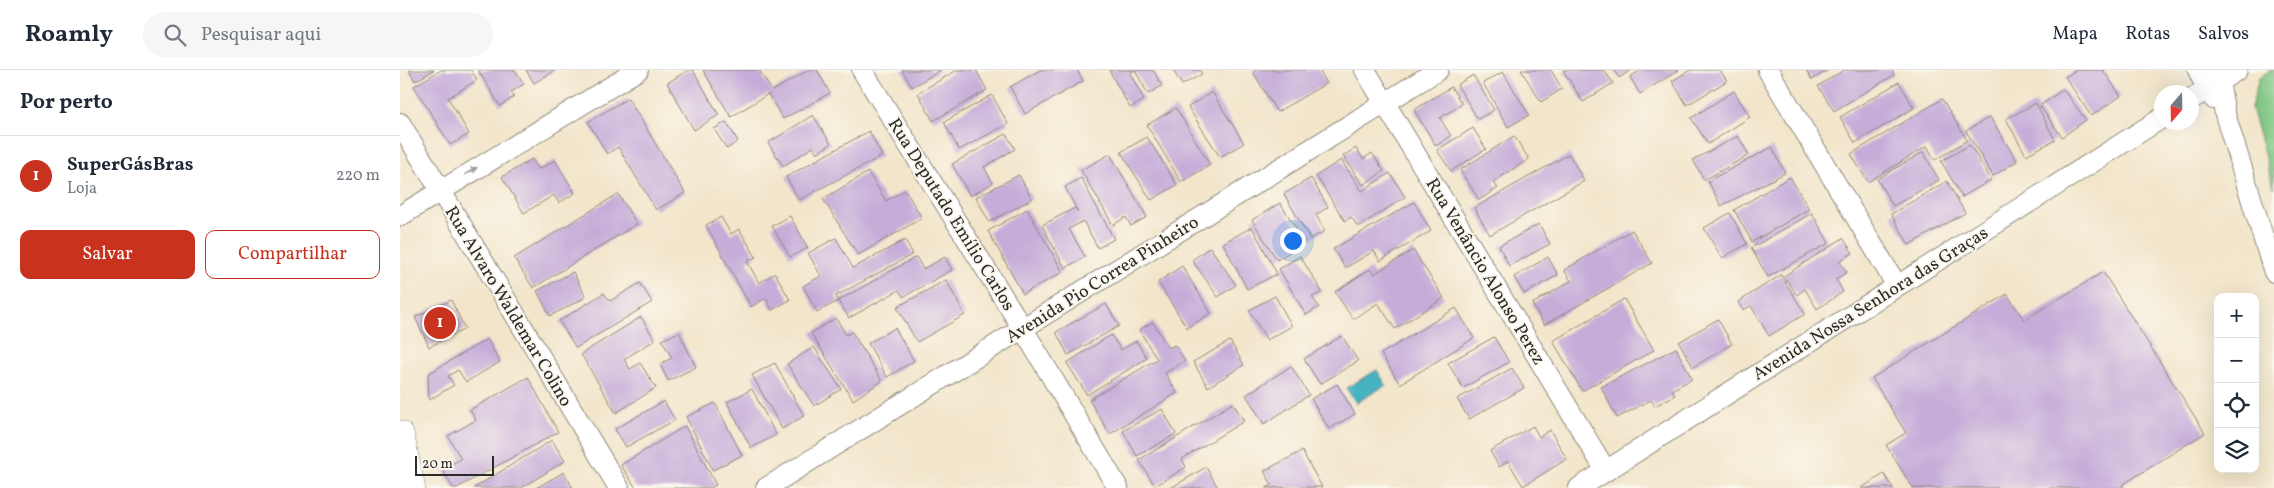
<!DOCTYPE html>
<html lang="pt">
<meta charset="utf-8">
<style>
body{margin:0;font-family:Vollkorn,serif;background:#f6f6f7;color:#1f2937}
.controls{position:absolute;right:15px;bottom:15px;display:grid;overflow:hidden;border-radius:10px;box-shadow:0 5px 20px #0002}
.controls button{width:45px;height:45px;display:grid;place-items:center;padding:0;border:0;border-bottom:1px solid #e0e1e3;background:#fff;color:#1f2937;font:25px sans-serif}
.compass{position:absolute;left:1754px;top:15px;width:45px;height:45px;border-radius:50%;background:#fff;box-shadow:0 5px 20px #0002;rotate:200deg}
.scale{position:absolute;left:15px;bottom:12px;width:79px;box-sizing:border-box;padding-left:5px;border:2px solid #2b2b2b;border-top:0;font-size:14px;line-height:18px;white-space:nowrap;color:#2b2b2b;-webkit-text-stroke:4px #fbf7ec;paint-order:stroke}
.you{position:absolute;left:892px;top:170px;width:18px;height:18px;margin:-12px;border:4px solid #fff;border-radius:50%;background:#1a73e8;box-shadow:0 0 0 8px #1a73e833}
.badge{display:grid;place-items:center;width:32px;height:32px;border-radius:50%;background:#c8321e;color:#fff;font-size:16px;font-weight:700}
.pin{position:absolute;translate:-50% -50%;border:2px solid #fff;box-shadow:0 1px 5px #0006}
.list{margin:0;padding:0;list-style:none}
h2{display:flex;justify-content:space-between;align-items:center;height:65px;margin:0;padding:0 20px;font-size:21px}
h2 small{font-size:16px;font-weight:400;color:#747a83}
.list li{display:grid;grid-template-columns:32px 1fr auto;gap:15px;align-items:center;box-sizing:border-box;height:80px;padding:0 20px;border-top:1px solid #e0e1e3}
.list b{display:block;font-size:19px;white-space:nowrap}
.list p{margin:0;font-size:16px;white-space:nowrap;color:#747a83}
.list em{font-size:16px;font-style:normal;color:#747a83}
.actions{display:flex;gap:10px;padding:15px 20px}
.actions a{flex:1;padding:11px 0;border:1px solid #c8321e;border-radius:10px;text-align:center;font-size:18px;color:#c8321e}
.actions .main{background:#c8321e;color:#fff}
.icon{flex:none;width:28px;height:28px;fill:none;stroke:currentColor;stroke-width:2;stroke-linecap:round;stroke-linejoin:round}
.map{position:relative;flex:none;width:1874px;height:418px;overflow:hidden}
header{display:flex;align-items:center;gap:30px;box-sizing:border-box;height:70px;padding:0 25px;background:#fff;border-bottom:1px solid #e0e1e3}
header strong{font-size:24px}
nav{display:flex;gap:28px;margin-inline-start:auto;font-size:18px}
.search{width:350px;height:45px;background:#f6f6f7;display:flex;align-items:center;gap:12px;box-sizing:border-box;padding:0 18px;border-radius:28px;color:#747a83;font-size:19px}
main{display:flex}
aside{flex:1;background:#fff}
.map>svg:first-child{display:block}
.green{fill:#7dc682;stroke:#547856}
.water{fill:#45b3c0;stroke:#386f76}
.building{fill:#c6add9}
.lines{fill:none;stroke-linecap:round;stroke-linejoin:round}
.minor-casing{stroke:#8e887a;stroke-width:22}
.secondary-casing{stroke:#8e887a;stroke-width:29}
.minor{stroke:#fff;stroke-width:20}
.secondary{stroke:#fff;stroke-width:28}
.oneway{fill:#a0a0a0}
.labels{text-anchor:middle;stroke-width:4;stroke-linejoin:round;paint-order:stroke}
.street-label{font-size:18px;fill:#2b2b2b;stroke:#fbf7ec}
</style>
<header>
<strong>Roamly</strong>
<div class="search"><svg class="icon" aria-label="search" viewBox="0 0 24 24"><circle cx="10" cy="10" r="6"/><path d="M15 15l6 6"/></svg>Pesquisar aqui</div>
<nav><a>Mapa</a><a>Rotas</a><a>Salvos</a></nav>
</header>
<main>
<aside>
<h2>Por perto<small></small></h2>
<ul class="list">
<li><span class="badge">1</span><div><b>SuperGásBras</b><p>Loja</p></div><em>220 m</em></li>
</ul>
<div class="actions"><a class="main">Salvar</a><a>Compartilhar</a></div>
</aside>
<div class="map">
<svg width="1874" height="418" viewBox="0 0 1874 418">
<rect width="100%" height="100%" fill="#fbf7ec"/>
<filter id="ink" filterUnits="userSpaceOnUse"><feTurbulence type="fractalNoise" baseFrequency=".02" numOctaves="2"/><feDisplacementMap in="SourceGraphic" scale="10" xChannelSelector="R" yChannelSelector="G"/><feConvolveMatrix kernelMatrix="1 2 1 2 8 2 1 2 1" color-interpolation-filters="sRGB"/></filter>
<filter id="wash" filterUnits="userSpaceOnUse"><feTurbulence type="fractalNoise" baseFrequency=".0096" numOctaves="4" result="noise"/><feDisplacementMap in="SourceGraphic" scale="20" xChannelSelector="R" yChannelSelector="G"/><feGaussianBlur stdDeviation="1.12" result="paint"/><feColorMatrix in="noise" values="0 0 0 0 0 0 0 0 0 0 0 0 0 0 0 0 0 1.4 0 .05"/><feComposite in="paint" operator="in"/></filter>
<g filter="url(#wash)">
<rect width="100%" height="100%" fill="#f2e5ca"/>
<path class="green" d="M 1871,0 L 1874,0 L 1874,118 L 1851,38 L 1859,8 Z"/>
<path class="water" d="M 977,300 L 986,315 L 956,333 L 946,318 Z"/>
<g id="blocks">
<path class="building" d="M 9,0 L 34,0 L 15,11 Z
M 41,0 L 71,0 L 77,10 L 48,28 L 69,64 L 50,75 L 14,16 Z
M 78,0 L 115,0 L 124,14 L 111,22 L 114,27 L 100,36 Z
M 126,0 L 156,0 L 134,13 Z
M 288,0 L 293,0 L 319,45 L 294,60 L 267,13 Z
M 303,0 L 359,0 L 372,21 L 409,0 L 417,0 L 430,23 L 383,49 L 368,24 L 331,47 Z
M 502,0 L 541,0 L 512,17 Z
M 557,0 L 576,0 L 587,20 L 533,51 L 518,23 Z
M 640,0 L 677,0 L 683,11 L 625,44 L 610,17 Z
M 709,0 L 753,0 L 762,16 L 748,24 L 735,0 L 730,3 L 744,30 L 730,38 Z
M 773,0 L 800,0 L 802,4 L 782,15 Z
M 856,0 L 919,0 L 927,13 L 877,42 L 853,2 Z
M 1121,0 L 1151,0 L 1162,19 L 1141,32 Z
M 1163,0 L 1204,0 L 1213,13 L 1183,32 Z
M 1214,0 L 1231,0 L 1219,8 Z
M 1241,0 L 1279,0 L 1240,24 L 1230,7 Z
M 1290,0 L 1320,0 L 1327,11 L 1287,35 L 1272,11 Z
M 1406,0 L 1428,0 L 1412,10 Z
M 1444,0 L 1492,0 L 1494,5 L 1434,41 L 1418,16 Z
M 1676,0 L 1703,0 L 1721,26 L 1691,46 L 1665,7 Z
M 1103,2 L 1129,45 L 1108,57 L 1083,13 Z
M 1073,5 L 1094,40 L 1078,49 L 1057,15 Z
M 1499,12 L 1514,38 L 1455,73 L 1440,47 Z
M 1051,17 L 1062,34 L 1040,48 L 1051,66 L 1036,76 L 1014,40 Z
M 1663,19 L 1686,50 L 1662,67 L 1640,36 Z
M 1334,21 L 1350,47 L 1308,74 L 1291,48 Z
M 812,22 L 844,73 L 820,87 L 788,37 Z
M 592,25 L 608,54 L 559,80 L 544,52 Z
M 228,28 L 285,123 L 256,140 L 218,77 L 207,84 L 188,52 Z
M 1542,29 L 1567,70 L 1535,90 L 1527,76 L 1468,112 L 1451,84 Z
M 1636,33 L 1655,70 L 1626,85 L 1606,49 Z
M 776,38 L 810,95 L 781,112 L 747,55 Z
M 413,45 L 431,74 L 417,83 L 413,77 L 383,96 L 368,73 Z
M 1590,47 L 1617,91 L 1593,106 L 1566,61 Z
M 326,52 L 338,71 L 327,79 L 314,59 Z
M 1073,58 L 1086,79 L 1051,101 L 1037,80 Z
M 469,61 L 482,86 L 399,130 L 386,107 Z
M 606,64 L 615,79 L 584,97 L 593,113 L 570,126 L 552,94 Z
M 1114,66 L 1129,89 L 1093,112 L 1098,118 L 1079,130 L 1060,100 Z
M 1338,66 L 1349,85 L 1304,110 L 1293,90 Z
M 747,67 L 777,115 L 751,130 L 721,82 Z
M 1570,75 L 1591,110 L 1562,127 L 1541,91 Z
M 1372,77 L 1385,103 L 1321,136 L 1308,111 Z
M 956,78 L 963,89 L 972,83 L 984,101 L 963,115 L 943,86 Z
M 1523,82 L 1539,110 L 1493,136 L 1477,109 Z
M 710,84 L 747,147 L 731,156 L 726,147 L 713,155 L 681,100 Z
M 1169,84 L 1184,111 L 1090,165 L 1074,138 Z
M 132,89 L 139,99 L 155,90 L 175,123 L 159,133 L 154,125 L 124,143 L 102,107 Z
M 941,90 L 962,121 L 990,103 L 1005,127 L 958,157 L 951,147 L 945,151 L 916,106 Z
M 468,102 L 486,131 L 505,120 L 522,148 L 458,185 L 423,129 Z
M 619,105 L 632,129 L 589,152 L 576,127 Z
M 1390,107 L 1409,139 L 1352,172 L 1334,140 Z
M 681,108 L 714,169 L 698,178 L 683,151 L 669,159 L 685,187 L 665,198 L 642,155 L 675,138 L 678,142 L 665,117 Z
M 911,108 L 928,137 L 916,145 L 925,161 L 910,169 L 884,124 Z
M 1547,111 L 1565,143 L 1509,175 L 1491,144 Z
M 218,124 L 237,154 L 133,218 L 114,188 Z
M 1014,132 L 1031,161 L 980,191 L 974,181 L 945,198 L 933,179 Z
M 880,133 L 905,172 L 877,190 L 852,150 Z
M 627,139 L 663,202 L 623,224 L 588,161 Z
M 1330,143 L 1347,174 L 1322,188 L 1304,158 Z
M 1412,143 L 1429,173 L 1368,207 L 1351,178 Z
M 390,146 L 408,178 L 390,187 L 372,156 Z
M 321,147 L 331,164 L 339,159 L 356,187 L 347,191 L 359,213 L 375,203 L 390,230 L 372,240 L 366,228 L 351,237 L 306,155 Z
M 1139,154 L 1150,174 L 1109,196 L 1099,176 Z
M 852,157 L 877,204 L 847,219 L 823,173 Z
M 1232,160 L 1252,193 L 1144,255 L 1132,234 L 1171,211 L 1164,200 Z
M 436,168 L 453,198 L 505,170 L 513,184 L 436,226 L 438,231 L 417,242 L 403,216 L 421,206 L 408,183 Z
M 1443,168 L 1453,183 L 1439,191 L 1447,202 L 1436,209 L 1443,222 L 1417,239 L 1405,219 L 1397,225 L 1384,206 Z
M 810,177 L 836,215 L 818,227 L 792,190 Z
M 1013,180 L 1044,228 L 995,259 L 978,233 L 953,249 L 935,222 L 970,199 L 974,204 Z
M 900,186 L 922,222 L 912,227 L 919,237 L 906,245 L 879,199 Z
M 516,187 L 523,199 L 545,187 L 552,200 L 503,227 L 499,220 L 449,248 L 438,231 Z
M 1148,187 L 1158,205 L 1124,224 L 1114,207 Z
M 782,196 L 811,243 L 787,258 L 758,212 Z
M 173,202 L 186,227 L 150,246 L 137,221 Z
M 1703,202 L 1805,363 L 1722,415 L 1724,418 L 1513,418 L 1486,375 L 1506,363 L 1472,308 L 1607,224 L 1624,250 Z
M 1381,205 L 1405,244 L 1369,266 L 1351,236 L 1343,240 L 1338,232 Z
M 546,210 L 565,245 L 517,272 L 497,237 Z
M 240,213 L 252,232 L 176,278 L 159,251 L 204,223 L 210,231 Z
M 875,226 L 892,256 L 867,270 L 849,240 Z
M 1224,229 L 1254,280 L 1182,321 L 1153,271 Z
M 51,230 L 65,259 L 29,277 L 15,247 Z
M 706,234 L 719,256 L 668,285 L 656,262 Z
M 1056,238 L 1074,268 L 1000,314 L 981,284 Z
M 241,247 L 255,270 L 224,289 L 230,299 L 240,293 L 256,318 L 216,343 L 181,284 Z
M 436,248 L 446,265 L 452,262 L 482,311 L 453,330 L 411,263 Z
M 1318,249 L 1332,274 L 1293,297 L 1279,272 Z
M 753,252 L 768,278 L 775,275 L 785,291 L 765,303 L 777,323 L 710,364 L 689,330 L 757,289 L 739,260 Z
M 495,258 L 514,291 L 487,307 L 468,273 Z
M 279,262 L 296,297 L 268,311 L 260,294 L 272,288 L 262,270 Z
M 711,265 L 721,280 L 736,271 L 747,288 L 687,325 L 667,293 Z
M 942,266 L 958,291 L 920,314 L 904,289 Z
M 1094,267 L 1109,292 L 1063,318 L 1048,293 Z
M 87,269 L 100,292 L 66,312 L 58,300 L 48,306 L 54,315 L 29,330 L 28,304 Z
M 830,271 L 844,295 L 808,317 L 793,292 Z
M 414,277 L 441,319 L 414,336 L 387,294 Z
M 1276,278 L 1292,309 L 1272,320 L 1275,325 L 1255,336 L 1251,330 L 1217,348 L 1201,317 Z
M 375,293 L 404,346 L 382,359 L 352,305 Z
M 891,296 L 909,325 L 864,354 L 846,325 Z
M 1112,298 L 1124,318 L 1069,349 L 1057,329 Z
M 128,307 L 158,362 L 57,418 L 53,418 L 42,399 L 61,389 L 48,366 L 76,350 L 70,340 Z
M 937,314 L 955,344 L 929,359 L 911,329 Z
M 352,319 L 376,365 L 351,378 L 327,332 Z
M 264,331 L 275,350 L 226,377 L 215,359 Z
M 315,333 L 342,385 L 313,400 L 286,347 Z
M 833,333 L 844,351 L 782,389 L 786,397 L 755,416 L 739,390 Z
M 762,339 L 776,364 L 737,386 L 723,361 Z
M 285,356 L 316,415 L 311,418 L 236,418 L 221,395 Z
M 1133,356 L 1139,367 L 1150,360 L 1167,389 L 1123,416 L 1108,391 L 1099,397 L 1090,381 Z
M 152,370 L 165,391 L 121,418 L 74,418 Z
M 902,381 L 922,417 L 866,418 L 872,415 L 864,401 Z
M 806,397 L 818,418 L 771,418 Z
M 164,402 L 173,418 L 136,418 Z
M 1484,404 L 1493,418 L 1461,418 Z"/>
</g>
</g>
<g filter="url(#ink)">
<use href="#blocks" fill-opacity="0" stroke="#8e887a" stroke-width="1"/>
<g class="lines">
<g class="minor-casing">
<path id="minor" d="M 462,0 L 623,259 L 718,418
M 965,0 L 1206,401
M 1368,0 L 1497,216
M 1798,0 L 1807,20 L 1814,29
M 1817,0 L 1825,44 L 1874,202
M 1792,29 L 1837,0
M 0,53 L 219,418
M 0,146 L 238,0
M 366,418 L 1038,0
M 1179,418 L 1762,48"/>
</g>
<g class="secondary-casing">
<path id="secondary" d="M 0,365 L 11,418"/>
</g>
<use href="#minor" class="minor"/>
<use href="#secondary" class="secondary"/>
</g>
<defs><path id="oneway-solid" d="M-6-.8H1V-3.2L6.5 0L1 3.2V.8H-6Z" transform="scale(1.25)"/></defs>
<use class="oneway" href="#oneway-solid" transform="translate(71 101) rotate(-31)"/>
</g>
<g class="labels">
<g class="street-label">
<text transform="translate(552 144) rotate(58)" y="6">Rua Deputado Emílio Carlos</text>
<text transform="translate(1086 201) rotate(59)" y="6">Rua Venâncio Alonso Perez</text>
<text transform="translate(702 209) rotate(-32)" y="6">Avenida Pio Correa Pinheiro</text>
<text transform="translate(1470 233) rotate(-32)" y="6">Avenida Nossa Senhora das Graças</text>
<text transform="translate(109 236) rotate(59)" y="6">Rua Alvaro Waldemar Colino</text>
</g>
</g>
</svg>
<div class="controls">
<button>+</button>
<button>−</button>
<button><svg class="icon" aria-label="locate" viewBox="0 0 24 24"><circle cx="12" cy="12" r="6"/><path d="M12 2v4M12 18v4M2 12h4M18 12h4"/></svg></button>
<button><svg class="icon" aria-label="layers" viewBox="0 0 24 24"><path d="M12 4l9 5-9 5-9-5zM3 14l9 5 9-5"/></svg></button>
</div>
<svg class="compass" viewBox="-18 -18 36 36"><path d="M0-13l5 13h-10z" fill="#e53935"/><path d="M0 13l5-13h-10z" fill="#747a83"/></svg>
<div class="scale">20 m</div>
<div class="you"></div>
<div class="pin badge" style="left:40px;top:253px">1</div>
</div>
</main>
